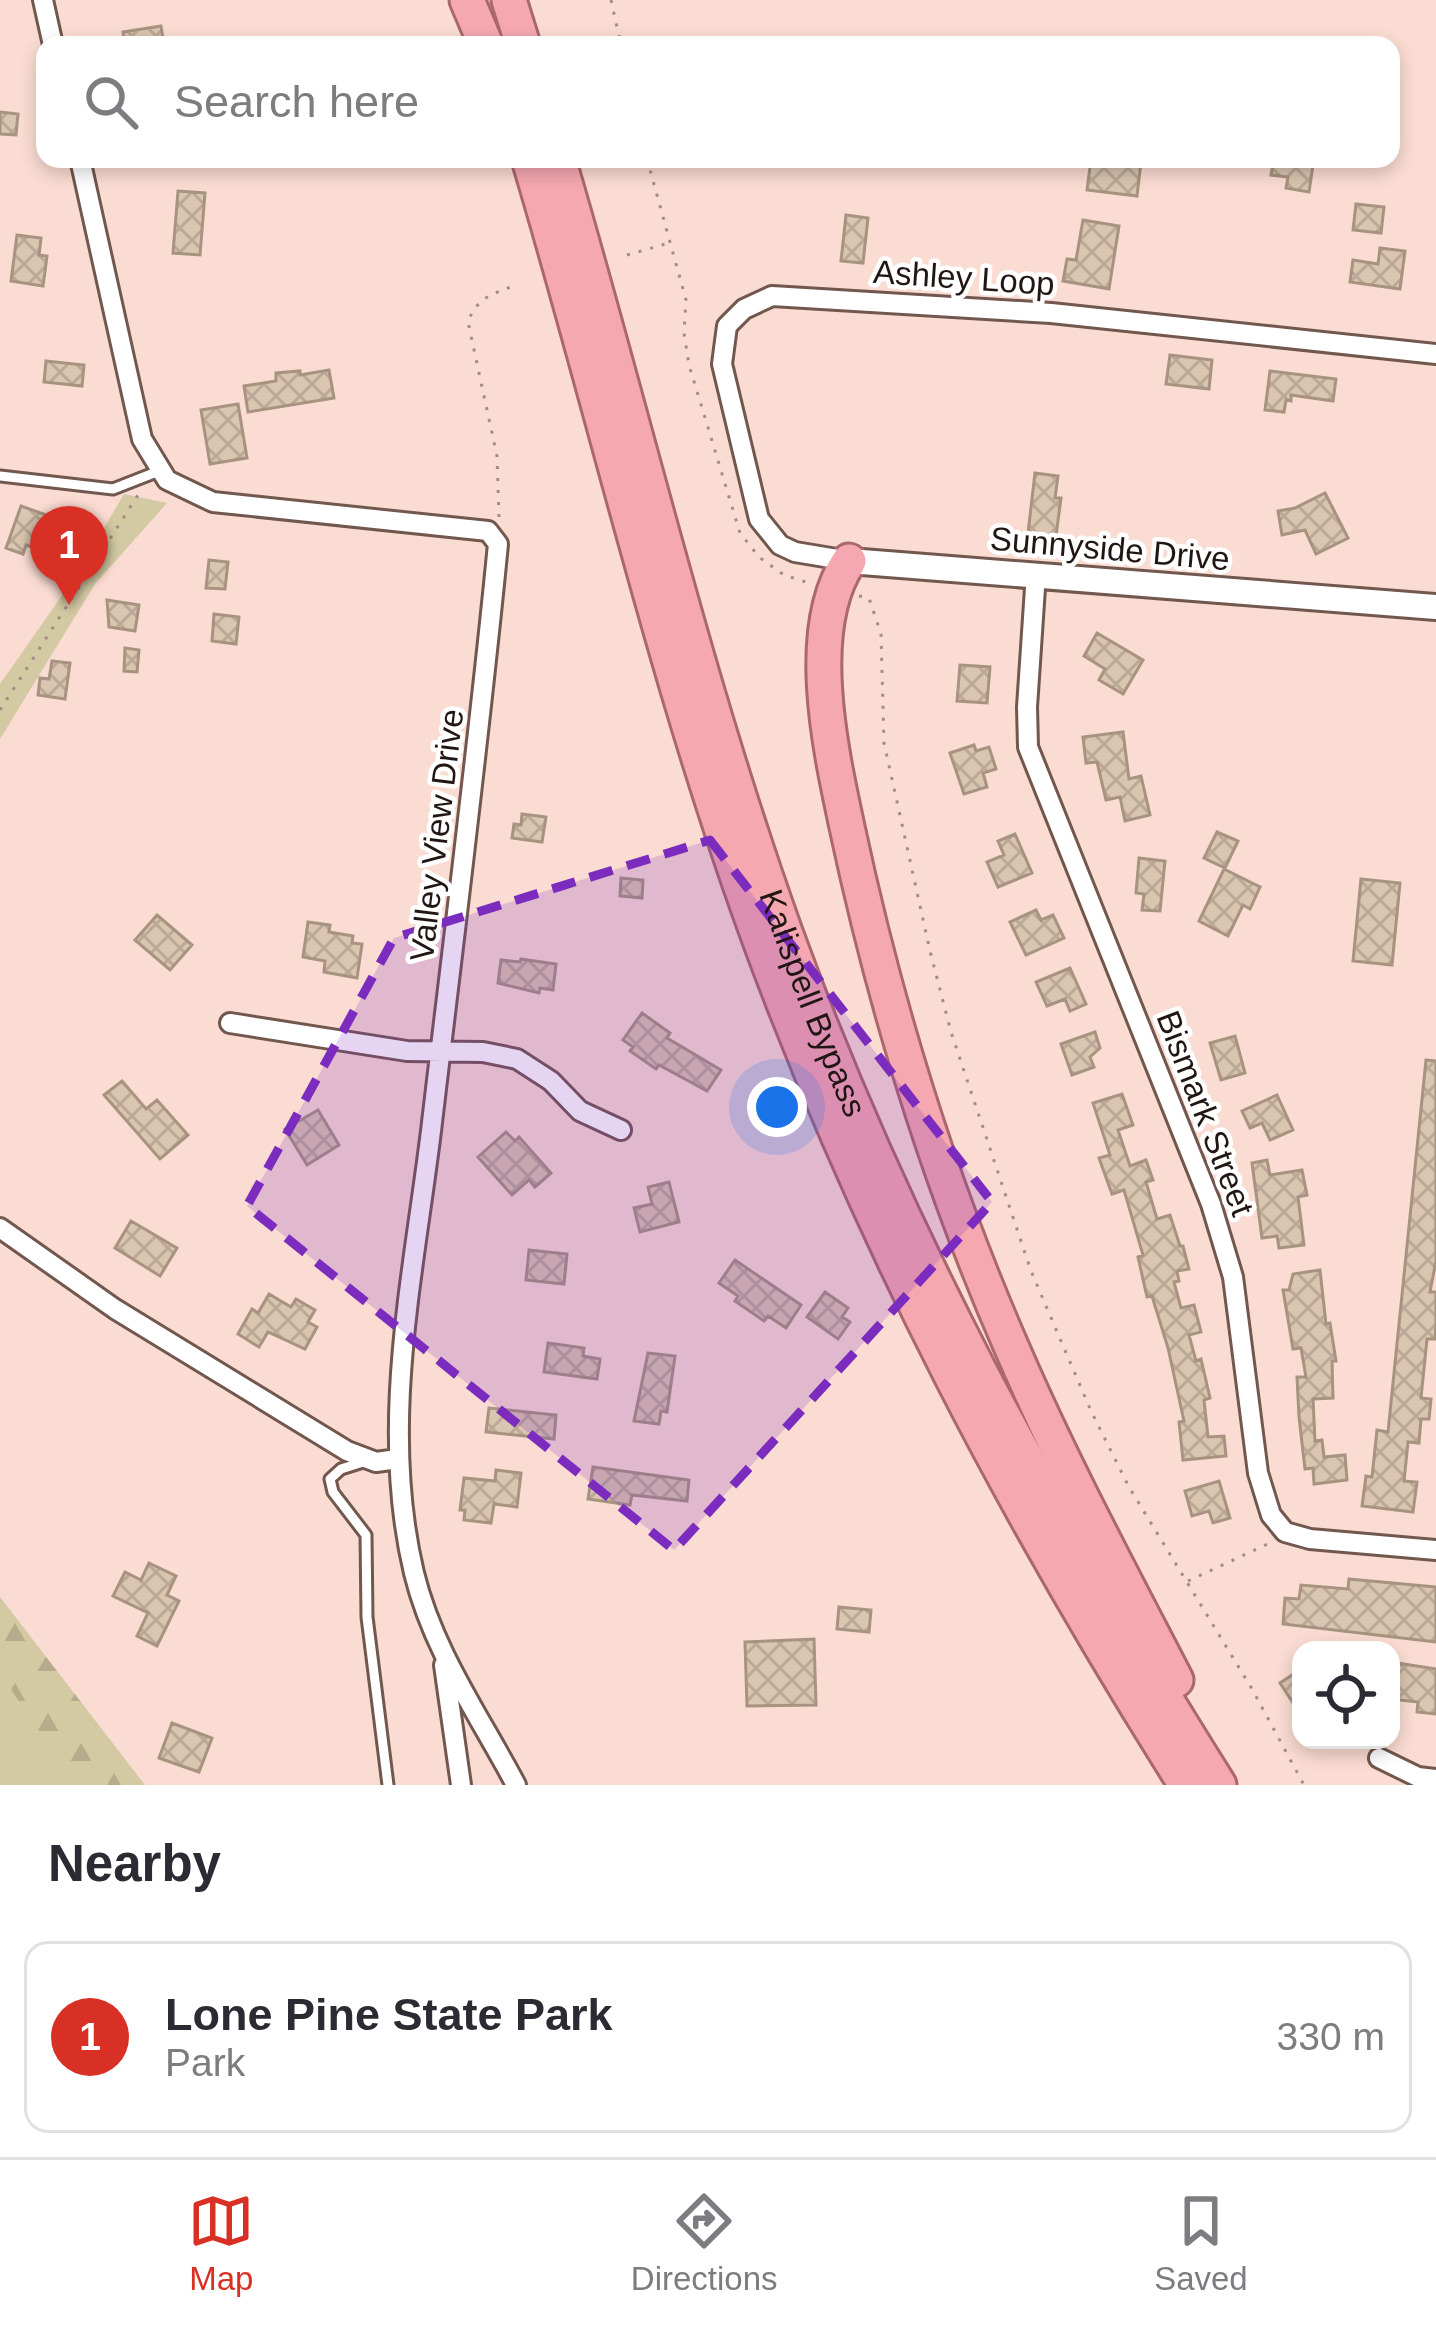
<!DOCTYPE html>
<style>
body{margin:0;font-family:Arial,sans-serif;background:#f7f7f7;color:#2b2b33}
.controls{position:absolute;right:36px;bottom:36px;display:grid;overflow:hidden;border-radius:24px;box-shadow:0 6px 18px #0003}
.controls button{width:108px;height:108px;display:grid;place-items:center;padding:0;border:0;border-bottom:3px solid #e1e1e2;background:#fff;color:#2b2b33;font:60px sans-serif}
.you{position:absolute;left:777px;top:1107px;width:42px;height:42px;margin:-30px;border:9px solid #fff;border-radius:50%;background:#1a73e8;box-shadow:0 0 0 18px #1a73e833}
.badge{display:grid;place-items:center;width:78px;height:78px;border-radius:50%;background:#d93025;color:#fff;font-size:39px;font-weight:700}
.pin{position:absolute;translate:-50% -99px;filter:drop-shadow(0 3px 6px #0008)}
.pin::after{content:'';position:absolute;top:63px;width:42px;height:36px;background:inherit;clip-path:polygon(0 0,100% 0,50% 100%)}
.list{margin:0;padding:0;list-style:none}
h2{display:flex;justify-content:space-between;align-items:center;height:156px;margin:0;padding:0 48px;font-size:51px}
h2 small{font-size:39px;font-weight:400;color:#7c7c81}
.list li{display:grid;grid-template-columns:78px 1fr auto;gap:36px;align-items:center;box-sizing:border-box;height:192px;margin:0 24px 24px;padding:0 24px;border:3px solid #e1e1e2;border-radius:24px}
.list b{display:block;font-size:45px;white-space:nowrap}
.list p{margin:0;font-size:39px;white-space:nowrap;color:#7c7c81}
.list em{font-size:39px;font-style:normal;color:#7c7c81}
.icon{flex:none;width:66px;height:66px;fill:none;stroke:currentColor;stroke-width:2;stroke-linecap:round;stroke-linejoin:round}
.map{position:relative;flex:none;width:1436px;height:1785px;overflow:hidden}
.search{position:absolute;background:#fff;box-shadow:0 6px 18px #0003;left:36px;right:36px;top:36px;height:132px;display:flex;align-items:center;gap:30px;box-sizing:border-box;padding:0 42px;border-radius:24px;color:#7c7c81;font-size:45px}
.sheet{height:372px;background:#fff}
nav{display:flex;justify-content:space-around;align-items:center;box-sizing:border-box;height:168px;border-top:3px solid #e1e1e2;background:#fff;font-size:33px;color:#7c7c81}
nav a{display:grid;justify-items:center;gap:6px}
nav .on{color:#d93025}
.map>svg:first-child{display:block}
.forest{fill:url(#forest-firs)}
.green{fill:#d3c9a3}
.building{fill:url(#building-cross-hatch);stroke:#a7937f;stroke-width:3}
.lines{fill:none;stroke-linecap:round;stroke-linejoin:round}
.service-casing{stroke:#71574e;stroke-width:15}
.minor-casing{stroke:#71574e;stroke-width:24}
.tertiary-casing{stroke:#71574e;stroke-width:30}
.trunk-casing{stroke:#aa676c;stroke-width:39}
.path{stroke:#a38c85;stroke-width:3;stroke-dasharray:3 9;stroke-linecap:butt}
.service{stroke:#fff;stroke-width:9}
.minor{stroke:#fff;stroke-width:18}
.tertiary{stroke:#fff;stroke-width:24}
.trunk{stroke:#f6a8b0;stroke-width:33}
.marked{fill:#7b2cbf;fill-opacity:0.2;stroke:#7b2cbf;stroke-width:9;stroke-dasharray:24 15;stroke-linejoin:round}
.labels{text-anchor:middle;stroke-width:9;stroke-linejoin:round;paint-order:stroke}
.street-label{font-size:33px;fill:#211613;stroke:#fff}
</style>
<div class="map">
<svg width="1436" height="1785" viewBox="0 0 1436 1785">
<defs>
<pattern id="forest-firs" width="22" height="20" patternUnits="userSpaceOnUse" patternTransform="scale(3)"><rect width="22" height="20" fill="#d3c9a3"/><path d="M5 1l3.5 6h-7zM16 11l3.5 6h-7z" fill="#b5ac8b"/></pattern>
<pattern id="building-cross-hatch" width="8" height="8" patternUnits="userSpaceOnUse" patternTransform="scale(3)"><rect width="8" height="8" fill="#dac5b0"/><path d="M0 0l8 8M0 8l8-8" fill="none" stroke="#bba896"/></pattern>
</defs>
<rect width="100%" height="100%" fill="#fbdcd2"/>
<path class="forest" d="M 0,1597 L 145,1785 L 0,1785 Z"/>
<path class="green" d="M 124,494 L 167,503 L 95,584 L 0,739 L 0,684 L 75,577 Z
M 0,1673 L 75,1785 L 0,1785 Z"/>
<path class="building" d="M 161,26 L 164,45 L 125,45 L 123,32 Z
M 0,112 L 18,114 L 16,135 L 0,134 Z
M 1091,159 L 1141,162 L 1137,196 L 1087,190 Z
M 1274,159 L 1313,165 L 1309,192 L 1286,188 L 1288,177 L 1271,175 Z
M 178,191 L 205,193 L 200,255 L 173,253 Z
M 1356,204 L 1384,207 L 1381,233 L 1353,230 Z
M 846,215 L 868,218 L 863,263 L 841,261 Z
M 1083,220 L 1119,226 L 1109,289 L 1063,281 L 1067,259 L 1076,260 Z
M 17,235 L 41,238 L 39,255 L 47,256 L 43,286 L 11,281 Z
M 1380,248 L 1405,251 L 1400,289 L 1350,282 L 1353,260 L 1378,264 Z
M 1170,355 L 1212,360 L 1209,389 L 1166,384 Z
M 46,361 L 84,365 L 82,386 L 44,382 Z
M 329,370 L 334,398 L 248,412 L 244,386 L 276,381 L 276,373 L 300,371 L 300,375 Z
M 1270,371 L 1336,379 L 1333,401 L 1291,395 L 1291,401 L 1286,400 L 1284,412 L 1265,410 Z
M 238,404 L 247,458 L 210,464 L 201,410 Z
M 1035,473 L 1058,476 L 1055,498 L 1061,498 L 1056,536 L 1028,533 Z
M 1325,493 L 1348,538 L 1316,554 L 1305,530 L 1282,535 L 1278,511 L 1295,508 Z
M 21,506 L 94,532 L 86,556 L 69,550 L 66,559 L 26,545 L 23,554 L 6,548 Z
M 209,560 L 228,562 L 225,589 L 206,588 Z
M 107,600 L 139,605 L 135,631 L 109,627 Z
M 214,614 L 239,617 L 236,644 L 212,641 Z
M 1097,633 L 1143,660 L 1123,694 L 1099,680 L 1105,669 L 1084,656 Z
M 125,648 L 139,650 L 137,672 L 124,671 Z
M 52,661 L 70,663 L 65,699 L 38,695 L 40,678 L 49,679 Z
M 960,665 L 990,667 L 987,703 L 957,701 Z
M 1123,732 L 1129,779 L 1141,776 L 1150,815 L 1125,821 L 1120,797 L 1106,800 L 1097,762 L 1086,763 L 1083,737 Z
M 974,745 L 976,751 L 989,747 L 996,769 L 983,773 L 987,787 L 964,794 L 950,753 Z
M 522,814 L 546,817 L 542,842 L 512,838 L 514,824 L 521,825 Z
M 1217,832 L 1238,841 L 1225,868 L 1204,858 Z
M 1015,834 L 1032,873 L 998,887 L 987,862 L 1004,855 L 998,841 Z
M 1139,858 L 1165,861 L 1160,911 L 1142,910 L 1144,894 L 1136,893 Z
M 1224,869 L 1260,887 L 1250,909 L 1243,905 L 1228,936 L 1199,921 Z
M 621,878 L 643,880 L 642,898 L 620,896 Z
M 1361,879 L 1400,883 L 1392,965 L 1353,961 Z
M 1036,910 L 1041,920 L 1053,915 L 1064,938 L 1026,955 L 1010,922 Z
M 157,915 L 192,945 L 170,970 L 135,940 Z
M 308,922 L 330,925 L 329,932 L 353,936 L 352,943 L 362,944 L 357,978 L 324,972 L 325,961 L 303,957 Z
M 521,959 L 556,964 L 553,990 L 540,988 L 539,993 L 498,983 L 501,960 L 520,962 Z
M 1070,968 L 1086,1004 L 1070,1011 L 1065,999 L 1047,1006 L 1036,982 Z
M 642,1013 L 670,1033 L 667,1038 L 721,1070 L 707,1091 L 659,1065 L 656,1069 L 630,1051 L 633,1047 L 623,1040 Z
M 1095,1032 L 1100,1048 L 1090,1057 L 1094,1067 L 1072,1075 L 1061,1044 Z
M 1235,1036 L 1245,1073 L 1221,1080 L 1210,1043 Z
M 1426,1060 L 1436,1061 L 1436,1261 L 1430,1292 L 1436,1292 L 1436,1326 L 1435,1339 L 1427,1339 L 1421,1398 L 1431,1399 L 1429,1419 L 1421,1419 L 1419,1443 L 1408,1442 L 1404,1481 L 1417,1482 L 1413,1512 L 1362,1506 L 1366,1476 L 1372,1477 L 1377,1430 L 1388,1432 Z
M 122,1081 L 146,1109 L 157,1100 L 188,1135 L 160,1159 L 104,1095 Z
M 1122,1094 L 1133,1125 L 1118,1130 L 1130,1166 L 1146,1160 L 1153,1180 L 1146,1182 L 1157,1219 L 1170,1215 L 1180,1246 L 1183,1246 L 1189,1269 L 1177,1271 L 1179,1281 L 1174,1282 L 1181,1308 L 1194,1305 L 1201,1332 L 1189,1335 L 1196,1361 L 1201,1359 L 1210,1398 L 1204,1400 L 1208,1437 L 1224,1436 L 1226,1456 L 1183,1460 L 1179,1422 L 1184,1421 L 1168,1348 L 1152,1296 L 1147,1297 L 1138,1257 L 1143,1255 L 1124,1190 L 1112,1194 L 1099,1158 L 1110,1155 L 1093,1103 Z
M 1277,1095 L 1293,1130 L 1270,1140 L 1262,1123 L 1250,1128 L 1242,1111 Z
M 318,1110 L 339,1145 L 307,1165 L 285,1129 Z
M 506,1132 L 515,1141 L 519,1137 L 551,1173 L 535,1187 L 529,1180 L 512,1195 L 478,1157 Z
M 1267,1160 L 1270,1175 L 1302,1170 L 1307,1195 L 1298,1197 L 1304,1245 L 1279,1248 L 1277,1236 L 1262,1238 L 1252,1163 Z
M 669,1182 L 679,1222 L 640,1232 L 634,1208 L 652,1204 L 648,1187 Z
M 131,1221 L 177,1248 L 160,1276 L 115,1248 Z
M 529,1250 L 567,1254 L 564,1284 L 526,1280 Z
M 735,1260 L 801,1305 L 786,1328 L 768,1316 L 764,1321 L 735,1301 L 738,1296 L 719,1283 Z
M 1320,1270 L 1326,1324 L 1330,1323 L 1336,1361 L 1332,1361 L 1333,1398 L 1313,1399 L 1315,1441 L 1322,1440 L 1324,1457 L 1345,1455 L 1347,1480 L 1314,1484 L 1313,1468 L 1305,1469 L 1299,1417 L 1297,1377 L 1306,1377 L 1301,1348 L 1293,1349 L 1283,1290 L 1289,1290 L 1293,1274 Z
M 825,1292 L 848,1308 L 842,1317 L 850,1322 L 838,1339 L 807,1317 Z
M 269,1294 L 291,1307 L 296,1299 L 315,1310 L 308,1322 L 317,1327 L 305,1349 L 268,1332 L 259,1347 L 238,1334 L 252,1309 L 258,1313 Z
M 548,1343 L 584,1348 L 583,1356 L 600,1359 L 597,1379 L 544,1372 Z
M 648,1353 L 675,1356 L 667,1412 L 661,1411 L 659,1424 L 634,1421 Z
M 489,1408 L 556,1415 L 554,1439 L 486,1432 Z
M 593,1467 L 689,1480 L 687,1501 L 632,1495 L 630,1505 L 588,1499 Z
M 496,1470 L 521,1473 L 517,1507 L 494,1504 L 491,1523 L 464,1520 L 465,1510 L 460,1510 L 464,1478 L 495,1481 Z
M 1219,1481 L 1230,1518 L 1213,1523 L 1209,1511 L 1192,1516 L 1185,1491 Z
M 149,1563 L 176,1576 L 167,1595 L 179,1601 L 157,1646 L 137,1636 L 148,1613 L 113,1596 L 125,1572 L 141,1580 Z
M 1349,1579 L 1436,1587 L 1436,1642 L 1283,1624 L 1285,1598 L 1299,1599 L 1301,1585 L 1348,1589 Z
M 839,1607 L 871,1610 L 869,1632 L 837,1629 Z
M 814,1639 L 816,1705 L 747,1706 L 745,1642 Z
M 1391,1662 L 1436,1669 L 1436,1714 L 1417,1712 L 1418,1702 L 1391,1699 Z
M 1301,1669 L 1301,1715 L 1280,1683 Z
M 172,1723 L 212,1738 L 199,1772 L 159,1758 Z"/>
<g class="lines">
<g class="service-casing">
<path id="service" d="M 0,476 L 113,489 L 159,471
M 363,1462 L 341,1469 L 330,1479 L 333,1492 L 366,1535 L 367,1617 L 388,1785"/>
</g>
<g class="minor-casing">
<path id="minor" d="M 43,0 L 53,45
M 80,159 L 142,439 L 167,480 L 213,502 L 488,531 L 498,544 C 479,740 454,936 431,1131 C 413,1278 379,1426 414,1573 C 433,1651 479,1715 516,1785
M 849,561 L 795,552 L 780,545 L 759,519 L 722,364 L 727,326 L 744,309 L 772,296 L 1051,313 L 1436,354
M 1036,573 L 1027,707 L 1028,747 L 1211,1204 L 1233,1277 L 1258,1473 L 1271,1515 L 1285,1532 L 1310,1539 L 1436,1550
M 230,1023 L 407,1051 L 483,1052 L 517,1059 L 551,1081 L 580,1111 L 621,1130
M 0,1228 L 115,1309 L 347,1451 L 376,1462 L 398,1459
M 444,1665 L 461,1785
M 1379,1758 L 1418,1777 L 1436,1779"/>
</g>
<g class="tertiary-casing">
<path id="tertiary" d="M 849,561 L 1436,607"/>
</g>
<g class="trunk-casing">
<g id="trunk">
<path d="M 467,0 L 486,45"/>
<path d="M 509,0 L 523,45"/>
<path d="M 529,159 C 607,420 667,687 761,943 C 872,1244 1015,1514 1186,1785"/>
<path id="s1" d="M 558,159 C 634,416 694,679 785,932 C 895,1235 1048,1513 1219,1785"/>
<path d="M 849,561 C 803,629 831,752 847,827 C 885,1005 938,1179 1011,1346 C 1060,1460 1119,1570 1176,1680"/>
</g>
</g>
<path class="path" d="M 611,0 L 621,45
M 647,159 L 686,300 L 684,333 L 689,365 L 740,533 L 759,557 L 784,575 L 809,583
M 627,255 L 669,243
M 499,517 L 497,456 L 468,322 C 477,297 493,294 516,285
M 859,596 L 869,598 L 881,634 L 884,743 L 930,951 L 951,1032 L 1031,1271 L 1091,1411 L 1129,1487 L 1252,1689 L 1304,1785
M 0,710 L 138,495
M 1188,1581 L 1272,1542"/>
<use href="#service" class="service"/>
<use href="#minor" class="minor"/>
<use href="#tertiary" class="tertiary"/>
<use href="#trunk" class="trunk"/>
</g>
<path class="marked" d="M 710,840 L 992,1202 L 674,1550 L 247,1206 L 394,938 Z"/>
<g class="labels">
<g class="street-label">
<text transform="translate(964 277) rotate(4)" y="12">Ashley Loop</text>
<text transform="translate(1110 548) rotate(5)" y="12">Sunnyside Drive</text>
<text transform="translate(436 835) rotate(-83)" y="12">Valley View Drive</text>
<text dy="12" stroke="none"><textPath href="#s1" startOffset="882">Kalispell Bypass</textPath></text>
<text transform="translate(1206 1113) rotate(69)" y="12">Bismark Street</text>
</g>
</g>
</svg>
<div class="controls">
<button><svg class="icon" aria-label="locate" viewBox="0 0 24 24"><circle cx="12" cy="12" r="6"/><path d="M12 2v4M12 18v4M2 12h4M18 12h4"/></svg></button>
</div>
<div class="you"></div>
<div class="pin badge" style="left:69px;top:605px">1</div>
<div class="search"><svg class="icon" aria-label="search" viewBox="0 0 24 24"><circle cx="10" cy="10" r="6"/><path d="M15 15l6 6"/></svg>Search here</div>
</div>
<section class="sheet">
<h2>Nearby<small></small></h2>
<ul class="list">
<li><span class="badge">1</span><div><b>Lone Pine State Park</b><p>Park</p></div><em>330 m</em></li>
</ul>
</section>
<nav>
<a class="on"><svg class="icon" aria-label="map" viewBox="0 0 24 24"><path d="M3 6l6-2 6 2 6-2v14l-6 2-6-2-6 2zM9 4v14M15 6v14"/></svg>Map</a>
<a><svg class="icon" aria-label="directions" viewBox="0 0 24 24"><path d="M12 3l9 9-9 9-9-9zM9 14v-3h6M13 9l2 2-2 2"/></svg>Directions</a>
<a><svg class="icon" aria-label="saved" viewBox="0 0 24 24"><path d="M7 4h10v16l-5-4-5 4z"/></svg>Saved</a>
</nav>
